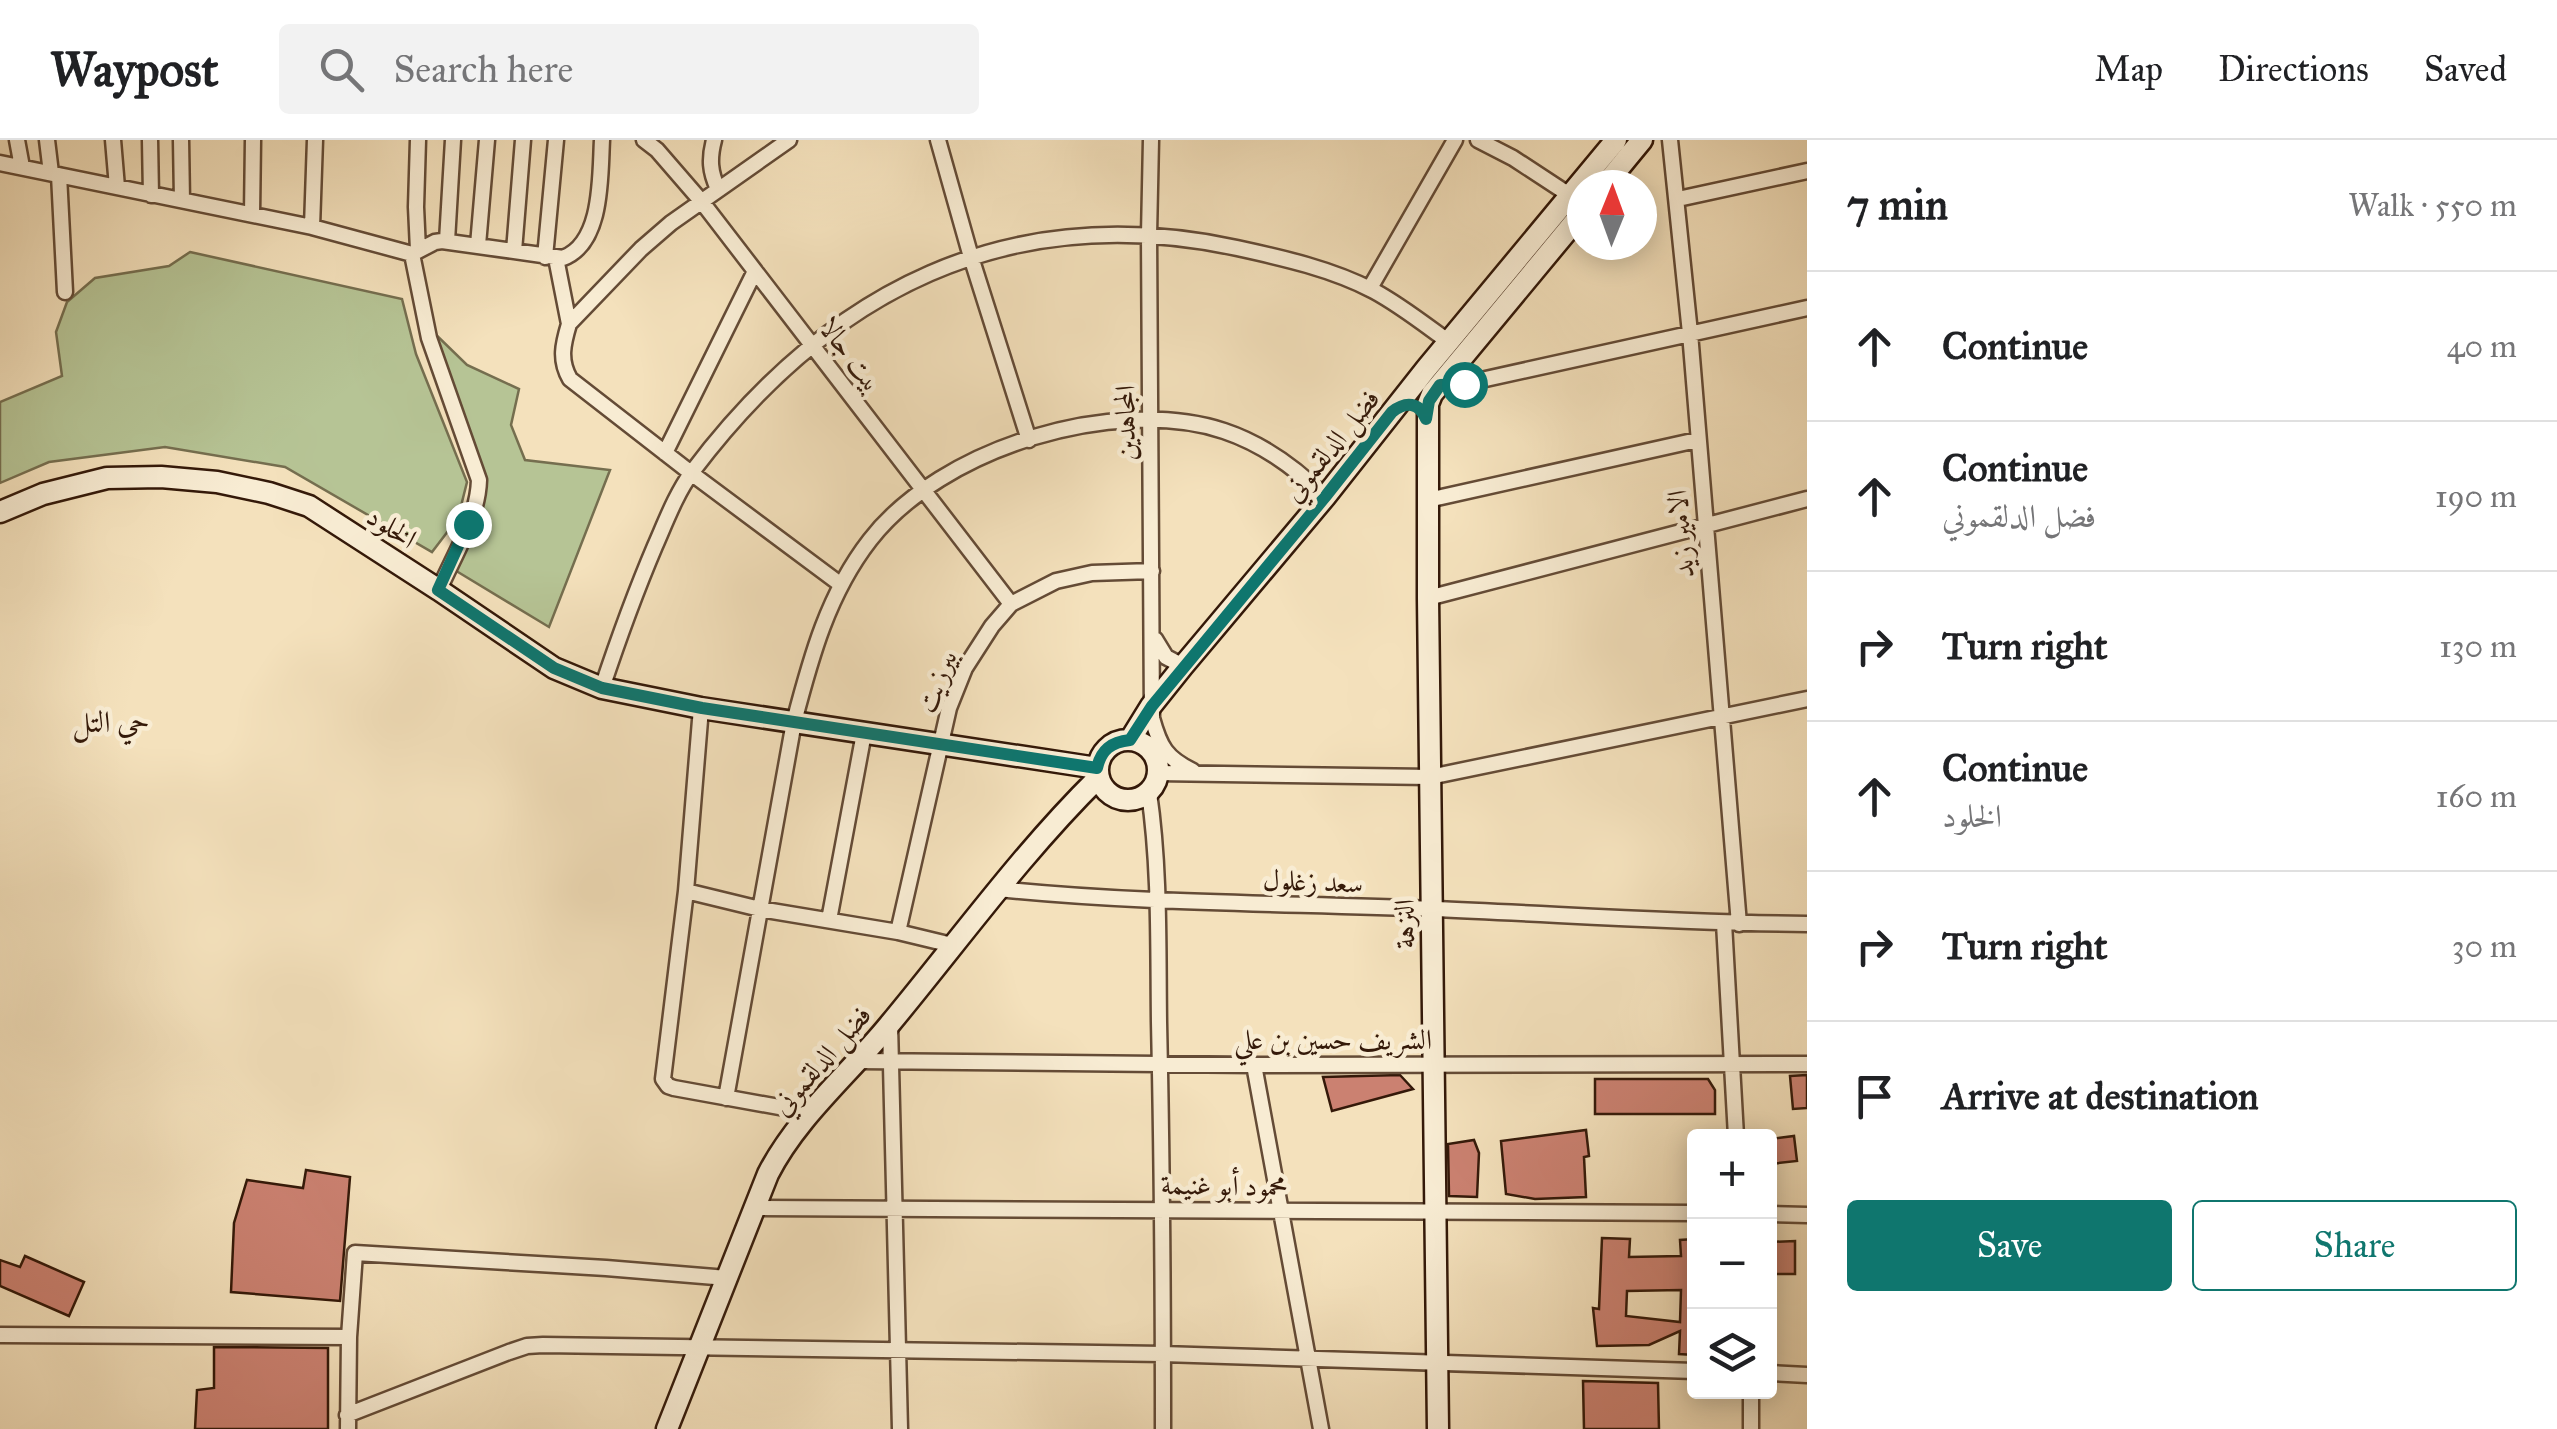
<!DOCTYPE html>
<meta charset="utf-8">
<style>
body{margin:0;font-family:"IM FELL Great Primer",Amiri,serif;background:#f2f2f2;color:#202124}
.controls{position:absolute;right:30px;bottom:30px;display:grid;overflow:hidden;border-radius:10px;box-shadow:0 5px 25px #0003}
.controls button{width:90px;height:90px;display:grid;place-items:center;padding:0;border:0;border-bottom:2px solid #e0e0e0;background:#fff;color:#202124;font:50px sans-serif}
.compass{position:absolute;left:1567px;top:30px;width:90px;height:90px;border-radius:50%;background:#fff;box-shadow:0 5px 25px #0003;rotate:1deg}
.stop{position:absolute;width:30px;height:30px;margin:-22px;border:8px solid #0f766e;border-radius:50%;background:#fff}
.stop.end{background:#0f766e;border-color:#fff;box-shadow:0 2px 10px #0008}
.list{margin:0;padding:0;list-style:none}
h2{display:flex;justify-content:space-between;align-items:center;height:130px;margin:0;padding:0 40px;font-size:42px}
h2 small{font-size:32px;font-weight:400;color:#757577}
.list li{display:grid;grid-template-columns:65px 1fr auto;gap:30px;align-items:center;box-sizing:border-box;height:150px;padding:0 40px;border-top:2px solid #e0e0e0}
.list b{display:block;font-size:38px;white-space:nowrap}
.list p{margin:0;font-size:32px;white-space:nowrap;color:#757577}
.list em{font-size:32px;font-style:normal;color:#757577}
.actions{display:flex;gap:20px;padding:30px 40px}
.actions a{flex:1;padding:22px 0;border:2px solid #0f766e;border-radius:10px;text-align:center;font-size:35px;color:#0f766e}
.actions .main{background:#0f766e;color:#fff}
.icon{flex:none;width:55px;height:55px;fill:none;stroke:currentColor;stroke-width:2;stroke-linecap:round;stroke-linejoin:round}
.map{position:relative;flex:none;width:1807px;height:1289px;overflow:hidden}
header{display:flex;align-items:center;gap:60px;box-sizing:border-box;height:140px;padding:0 50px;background:#fff;border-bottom:2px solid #e0e0e0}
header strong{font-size:48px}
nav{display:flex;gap:55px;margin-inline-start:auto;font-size:35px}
.search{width:700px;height:90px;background:#f2f2f2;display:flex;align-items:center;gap:25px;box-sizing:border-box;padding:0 35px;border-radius:10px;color:#757577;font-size:38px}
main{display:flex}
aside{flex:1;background:#fff}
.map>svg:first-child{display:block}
.green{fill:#b6c495;stroke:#756e4f;stroke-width:2.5}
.building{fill:#cb8171;stroke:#341909;stroke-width:2.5;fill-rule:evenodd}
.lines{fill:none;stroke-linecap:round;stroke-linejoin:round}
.street-casing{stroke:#644b36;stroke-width:19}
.secondary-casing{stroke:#341909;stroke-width:25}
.street{stroke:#f8ecd3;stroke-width:14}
.secondary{stroke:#f8ecd3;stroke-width:20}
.route{stroke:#0f766e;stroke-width:12}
.labels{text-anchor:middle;stroke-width:9;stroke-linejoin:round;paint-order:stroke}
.street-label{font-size:28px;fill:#341909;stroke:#f8ecd3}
.neighbourhood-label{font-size:30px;fill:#341909;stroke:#f8ecd3}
</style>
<header>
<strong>Waypost</strong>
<div class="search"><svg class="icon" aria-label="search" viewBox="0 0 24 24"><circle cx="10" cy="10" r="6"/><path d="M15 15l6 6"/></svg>Search here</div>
<nav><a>Map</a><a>Directions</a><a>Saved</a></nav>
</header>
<main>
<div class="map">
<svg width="1807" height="1289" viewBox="0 0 1807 1289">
<rect width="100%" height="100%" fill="#f4e1bc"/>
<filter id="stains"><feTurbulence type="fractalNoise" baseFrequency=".002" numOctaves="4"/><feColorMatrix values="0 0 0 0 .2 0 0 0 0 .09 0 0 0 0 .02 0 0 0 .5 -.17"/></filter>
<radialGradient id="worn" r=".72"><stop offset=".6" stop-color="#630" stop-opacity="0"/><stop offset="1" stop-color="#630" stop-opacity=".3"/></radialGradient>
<path class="green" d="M 190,112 L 402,159 L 416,214 L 467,342 L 458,378 L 432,412 L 285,327 L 165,307 L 49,322 L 0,343 L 0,262 L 62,236 L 56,192 L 67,162 L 95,138 L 169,126 Z
M 429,188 L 467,225 L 519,249 L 511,285 L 525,320 L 610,330 L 549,487 L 453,429 L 479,340 Z"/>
<path class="building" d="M 1400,935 L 1413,949 L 1332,971 L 1323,937 Z
M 1807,935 L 1807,968 L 1793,969 L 1790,936 Z
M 1595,939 L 1708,939 L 1715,950 L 1715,974 L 1595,974 Z
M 1586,990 L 1589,1016 L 1584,1017 L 1586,1057 L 1535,1059 L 1506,1054 L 1501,1001 Z
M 1794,996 L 1797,1021 L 1770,1024 L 1770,999 Z
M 1474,1000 L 1479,1013 L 1477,1057 L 1449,1056 L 1448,1004 Z
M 306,1030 L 350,1037 L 340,1161 L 231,1152 L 234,1083 L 247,1040 L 303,1048 Z
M 1602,1098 L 1630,1099 L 1629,1117 L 1681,1116 L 1680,1100 L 1694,1099 L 1694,1215 L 1679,1214 L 1680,1191 L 1649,1205 L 1597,1206 L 1593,1168 L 1599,1169 ZM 1681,1150 L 1680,1182 L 1626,1176 L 1627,1151 Z
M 1795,1101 L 1795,1134 L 1770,1134 L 1770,1102 Z
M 25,1116 L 84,1142 L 69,1176 L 0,1146 L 0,1120 L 20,1127 Z
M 214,1207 L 328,1208 L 328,1289 L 195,1289 L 197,1250 L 214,1248 Z
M 1583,1241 L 1658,1243 L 1659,1289 L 1584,1289 Z"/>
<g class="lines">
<g class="street-casing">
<path id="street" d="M 17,0 L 22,27
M 47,0 L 51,33
M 113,0 L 117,47
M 150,0 L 151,55
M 181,0 L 182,60
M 644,0 L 657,10 L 702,62 L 1011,464
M 714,0 C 709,19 710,32 718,49
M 789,0 L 671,83 L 641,109 L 569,184 C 563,204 559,220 570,239 L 691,333 L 840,444
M 938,0 L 971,117 L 1029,300
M 1151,0 L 1149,95 L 1152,578 C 1160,607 1166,618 1193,631
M 1478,0 L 1513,18 L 1571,56
M 1670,0 L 1690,193 L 1739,784
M 0,23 L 312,87 L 412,114 L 435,102 L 442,101 L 563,118 C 603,103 600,36 602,0
M 59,35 L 65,152
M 1678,59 L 1807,31
M 252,74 L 253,0
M 312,87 L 315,0
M 447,101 L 453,0
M 478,105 L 487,0
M 418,110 L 416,67 L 418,0
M 514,111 L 523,0
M 412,114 L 429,198 L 479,340 C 478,378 454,415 439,450
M 545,117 L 556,0
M 556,118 L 569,184
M 1370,148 L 1455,0
M 1440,245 L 1463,244 L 1807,168
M 665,313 L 755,131
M 1428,360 L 1697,300
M 1428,458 L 1807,359
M 1155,499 L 1166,517 L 1183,526
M 602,548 C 618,500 635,453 655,406 C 666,381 676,354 692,332 C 829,150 1008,59 1237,108 C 1283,118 1332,129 1374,151 C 1400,165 1424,184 1449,202
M 701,568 L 686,751 L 663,939 L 668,946 L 674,948 L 812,973
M 1158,633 L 1430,637 L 1807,559
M 1149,653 C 1160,728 1158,806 1159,882 C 1162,1018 1163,1153 1163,1289
M 998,749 C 1143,764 1288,763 1433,769 C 1558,774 1682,783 1807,784
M 686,751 L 760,769 L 898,792 L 952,805
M 829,780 L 864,593
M 1724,783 L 1736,996
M 898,792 L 949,568 L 965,528 L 992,486 L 1011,464 L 1056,441 L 1092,433 L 1152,431
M 890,885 L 900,1289
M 858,921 L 1254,925 L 1807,924
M 1254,925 L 1321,1289
M 726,958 L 794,582 C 811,517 828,454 870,400 C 941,308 1114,255 1224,291 C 1263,304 1296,328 1325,357
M 753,1068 L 1694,1073
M 1770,1074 L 1807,1075
M 0,1195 L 349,1197
M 1770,1233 L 1807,1235
M 1751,1252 L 1751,1289
M 347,1275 L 509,1212 L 527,1206 L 543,1205 L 1163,1214 L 1694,1231
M 348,1289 L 349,1197 L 355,1113 L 606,1128 L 727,1138"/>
</g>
<g class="secondary-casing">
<path id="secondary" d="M 1605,45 L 1642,0
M 0,372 L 43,354 L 107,338 L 161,337 L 217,342 L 269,353 L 309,366 L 439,450 L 554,528 L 602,548 L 701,568 L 1097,628
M1098 630a30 30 0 1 1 60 0a30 30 0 1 1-60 0Z
M 1130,600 L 1151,566 L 1183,526 L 1325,357 L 1426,229 L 1616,0
M 667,1289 L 768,1034 C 797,977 849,934 889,885 C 958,802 1021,714 1098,638
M 1438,1289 L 1428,458 L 1428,264 L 1432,254 L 1582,73"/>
</g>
<use href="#street" class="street"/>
<use href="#secondary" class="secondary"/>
</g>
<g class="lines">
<path class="route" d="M 468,384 L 438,450 L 554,528 L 602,548 L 702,568 L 1097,628 C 1101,610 1111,602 1130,600 L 1152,566 L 1325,357 L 1392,272 C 1406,261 1419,262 1426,279 L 1429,261 L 1440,245 L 1464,244"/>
</g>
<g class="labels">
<g class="street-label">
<text transform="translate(851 214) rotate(53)" y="10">بيت جالا</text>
<text transform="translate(1125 283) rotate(-91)" y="10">المجاهدين</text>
<text transform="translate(1331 305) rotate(-51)" y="10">فضل الدلقموني</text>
<text transform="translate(392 387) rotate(33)" y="10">الخلود</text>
<text transform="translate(1680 394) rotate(-95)" y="10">الامير زيد</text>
<text transform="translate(936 541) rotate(-68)" y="10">بيرزيت</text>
<text transform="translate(1313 741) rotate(2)" y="10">سعد زغلول</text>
<text transform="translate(1404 784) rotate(-91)" y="10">النزهة</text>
<text x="1333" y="909">الشريف حسين بن علي</text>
<text transform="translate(821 920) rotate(-49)" y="10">فضل الدلقموني</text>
<text transform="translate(1224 1045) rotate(1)" y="10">محمود أبو غنيمة</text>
</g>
<g class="neighbourhood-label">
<text x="111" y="592">حي التل</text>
</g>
</g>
<rect width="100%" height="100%" filter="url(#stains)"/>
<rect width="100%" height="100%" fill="url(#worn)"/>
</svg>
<div class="controls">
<button>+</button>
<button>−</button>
<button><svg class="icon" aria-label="layers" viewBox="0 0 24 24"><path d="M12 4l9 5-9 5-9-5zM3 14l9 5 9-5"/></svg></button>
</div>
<svg class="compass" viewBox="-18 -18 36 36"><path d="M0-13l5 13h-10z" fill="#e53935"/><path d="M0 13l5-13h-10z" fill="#757577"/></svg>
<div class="stop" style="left:1464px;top:244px"></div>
<div class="stop end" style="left:468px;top:384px"></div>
</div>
<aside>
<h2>7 min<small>Walk · 550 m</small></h2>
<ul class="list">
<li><svg class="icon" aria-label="ahead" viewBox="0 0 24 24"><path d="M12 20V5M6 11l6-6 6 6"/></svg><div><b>Continue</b></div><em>40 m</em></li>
<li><svg class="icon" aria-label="ahead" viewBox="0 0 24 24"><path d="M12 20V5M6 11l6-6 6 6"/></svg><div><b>Continue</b><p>فضل الدلقموني</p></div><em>190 m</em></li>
<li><svg class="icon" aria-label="right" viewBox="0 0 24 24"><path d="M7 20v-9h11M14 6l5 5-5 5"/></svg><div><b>Turn right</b></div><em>130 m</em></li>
<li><svg class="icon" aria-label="ahead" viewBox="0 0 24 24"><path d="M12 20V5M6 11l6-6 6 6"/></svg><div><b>Continue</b><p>الخلود</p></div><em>160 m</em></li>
<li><svg class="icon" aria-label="right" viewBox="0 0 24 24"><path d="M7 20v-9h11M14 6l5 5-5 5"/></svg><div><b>Turn right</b></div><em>30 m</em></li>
<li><svg class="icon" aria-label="arrive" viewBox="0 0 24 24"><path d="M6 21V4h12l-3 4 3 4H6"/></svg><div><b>Arrive at destination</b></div></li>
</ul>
<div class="actions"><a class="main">Save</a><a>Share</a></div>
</aside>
</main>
